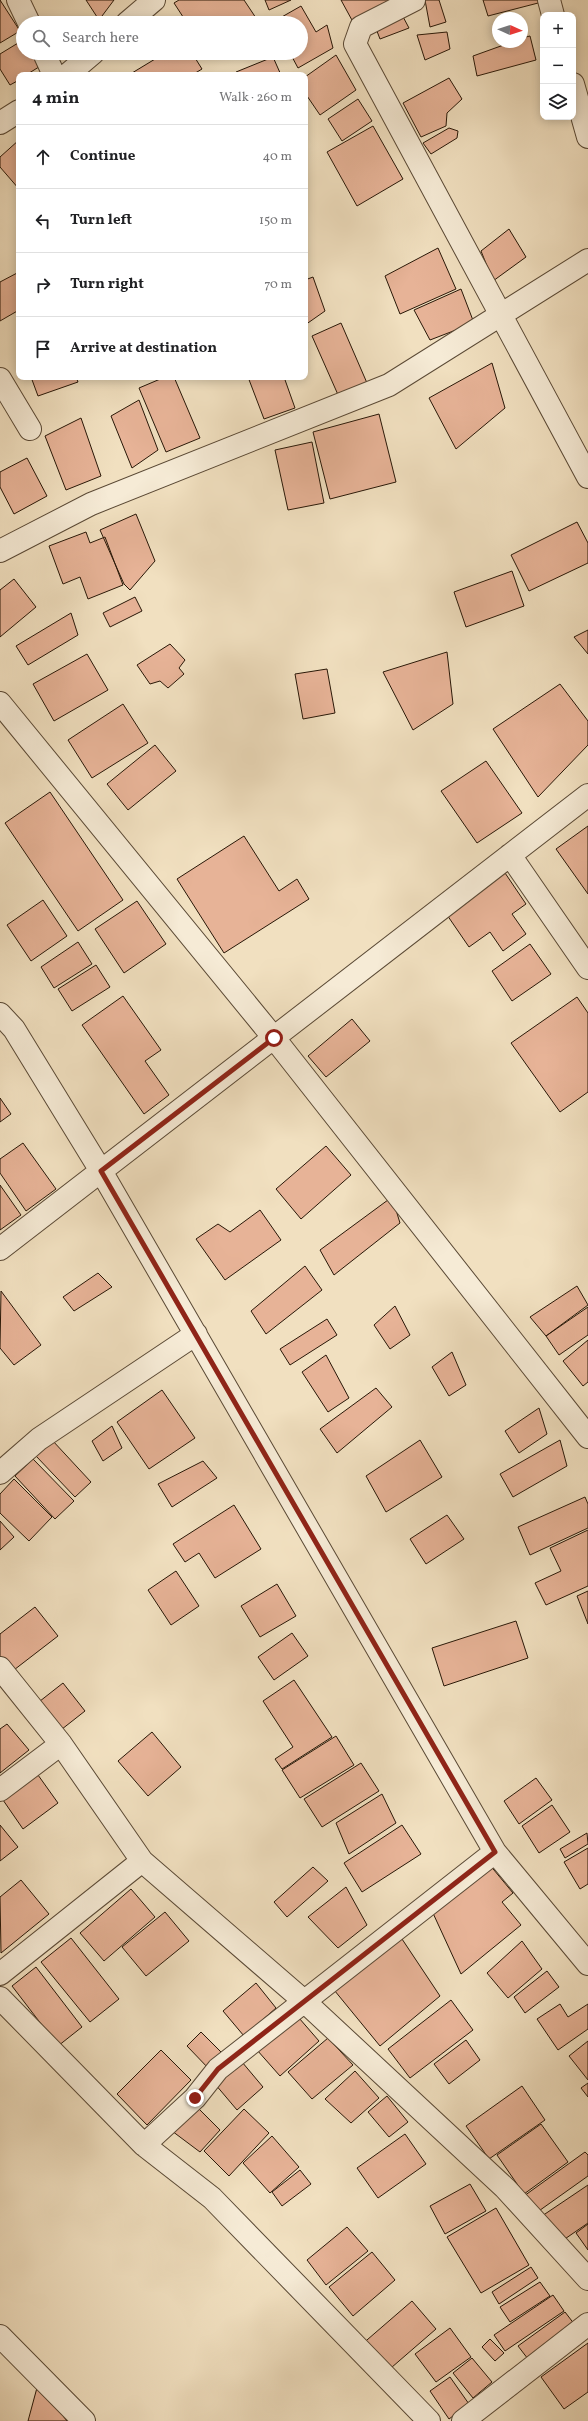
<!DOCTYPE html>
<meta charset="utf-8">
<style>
body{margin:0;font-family:Vollkorn,serif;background:#f2f2f2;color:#202124}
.controls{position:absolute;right:12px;top:12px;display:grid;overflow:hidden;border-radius:8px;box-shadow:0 2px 10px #0003}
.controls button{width:36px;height:36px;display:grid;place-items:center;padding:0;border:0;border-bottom:1px solid #e0e0e0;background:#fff;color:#202124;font:20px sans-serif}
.compass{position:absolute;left:492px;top:12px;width:36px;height:36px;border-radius:50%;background:#fff;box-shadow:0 2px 10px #0003;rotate:93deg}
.stop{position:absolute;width:12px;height:12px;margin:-9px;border:3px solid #8f2418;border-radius:50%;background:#fff}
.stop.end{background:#8f2418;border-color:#fff;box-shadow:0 1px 4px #0008}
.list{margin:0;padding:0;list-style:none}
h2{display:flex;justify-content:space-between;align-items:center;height:52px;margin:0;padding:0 16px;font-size:17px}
h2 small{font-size:13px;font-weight:400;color:#757577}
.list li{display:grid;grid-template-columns:26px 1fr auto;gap:12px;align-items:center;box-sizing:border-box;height:64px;padding:0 16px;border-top:1px solid #e0e0e0}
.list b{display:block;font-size:15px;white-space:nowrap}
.list em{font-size:13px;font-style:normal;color:#757577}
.icon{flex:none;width:22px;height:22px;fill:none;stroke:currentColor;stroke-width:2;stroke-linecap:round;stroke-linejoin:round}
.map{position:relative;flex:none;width:588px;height:2421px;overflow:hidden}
.search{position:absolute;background:#fff;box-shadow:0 2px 10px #0003;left:16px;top:16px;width:292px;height:44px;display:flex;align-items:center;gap:10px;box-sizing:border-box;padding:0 14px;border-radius:22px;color:#757577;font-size:15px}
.panel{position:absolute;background:#fff;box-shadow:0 2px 10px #0003;left:16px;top:72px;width:292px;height:308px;border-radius:8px}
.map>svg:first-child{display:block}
.building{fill:#e7b397;stroke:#281707}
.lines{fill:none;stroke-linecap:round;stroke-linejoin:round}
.street-casing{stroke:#5a4935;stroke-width:24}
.street{stroke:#f6ebd6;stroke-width:22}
.route{stroke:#8f2418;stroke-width:5}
</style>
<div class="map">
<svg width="588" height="2421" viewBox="0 0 588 2421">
<rect width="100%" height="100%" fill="#f1e0c0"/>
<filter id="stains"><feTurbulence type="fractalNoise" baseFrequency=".005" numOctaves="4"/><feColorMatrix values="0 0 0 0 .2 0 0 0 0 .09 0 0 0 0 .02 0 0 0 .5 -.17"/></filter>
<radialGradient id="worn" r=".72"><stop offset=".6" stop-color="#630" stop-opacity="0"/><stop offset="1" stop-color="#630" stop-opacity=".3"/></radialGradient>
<path class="building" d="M 0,0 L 20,31 L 0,43 Z
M 86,0 L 114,0 L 99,20 Z
M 179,0 L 244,0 L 258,21 L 255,23 L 187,23 L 174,3 Z
M 265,0 L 291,0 L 269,10 Z
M 341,0 L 396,0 L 353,22 Z
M 425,0 L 439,0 L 446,22 L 430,27 Z
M 483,0 L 542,0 L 542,2 L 488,16 Z
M 301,6 L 316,32 L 327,25 L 333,48 L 298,68 L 290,53 L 301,53 L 301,23 L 273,22 Z
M 401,13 L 409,28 L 380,39 L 375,26 Z
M 447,32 L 450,49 L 425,60 L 417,35 Z
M 530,36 L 536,60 L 477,76 L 473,56 L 512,42 L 522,42 L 522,38 Z
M 23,40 L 23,53 L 35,53 L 42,65 L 26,75 L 19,75 L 19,80 L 10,85 L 0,69 L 0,54 Z
M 165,53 L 192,53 L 202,69 L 192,75 L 133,75 L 132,73 Z
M 336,55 L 356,90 L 320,115 L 305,93 L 305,77 Z
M 273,57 L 281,75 L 237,75 L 236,72 Z
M 449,78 L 462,99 L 447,113 L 446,126 L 421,137 L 403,103 Z
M 358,99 L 372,121 L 342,141 L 328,119 Z
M 373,126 L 403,179 L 357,206 L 327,152 Z
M 449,128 L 458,131 L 457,138 L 431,154 L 423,143 Z
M 19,140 L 19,189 L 0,167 L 0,157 Z
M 509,229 L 526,257 L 493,281 L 481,251 Z
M 438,248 L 456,289 L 400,314 L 385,276 Z
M 19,272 L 19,310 L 0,321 L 0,282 Z
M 313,277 L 325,311 L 305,325 L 305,280 Z
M 461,289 L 474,323 L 430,340 L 414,310 Z
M 341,323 L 367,383 L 339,397 L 312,336 Z
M 492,363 L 505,408 L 456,449 L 429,398 Z
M 31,377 L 76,377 L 78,382 L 38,396 Z
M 165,377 L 174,377 L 200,438 L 166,452 L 139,388 Z
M 248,377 L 284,377 L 295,408 L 264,419 Z
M 139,400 L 158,450 L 132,468 L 111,416 Z
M 379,414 L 396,482 L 330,499 L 313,432 Z
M 81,418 L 101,476 L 66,490 L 45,436 Z
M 312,442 L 324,503 L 288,510 L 275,450 Z
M 27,458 L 47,496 L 14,514 L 0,487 L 0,472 Z
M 136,514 L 155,561 L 130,590 L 124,584 L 100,530 Z
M 577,522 L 588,543 L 588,563 L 529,591 L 511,555 Z
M 86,532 L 90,543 L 105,537 L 123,585 L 88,599 L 80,577 L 63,584 L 49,546 Z
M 512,571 L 524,606 L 466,627 L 454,592 Z
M 14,579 L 36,607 L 0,637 L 0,590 Z
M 135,597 L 142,611 L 110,627 L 103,613 Z
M 71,613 L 78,635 L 28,665 L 16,646 Z
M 588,630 L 588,654 L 574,637 Z
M 170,644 L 185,660 L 179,668 L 184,674 L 168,688 L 160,681 L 150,684 L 137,665 Z
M 447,652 L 453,704 L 413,730 L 383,672 Z
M 87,654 L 108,690 L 54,721 L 33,684 Z
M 327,669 L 335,713 L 303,719 L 295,674 Z
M 560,684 L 588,721 L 588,745 L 538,797 L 493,729 Z
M 123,704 L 148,743 L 92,778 L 68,740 Z
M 155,745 L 176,771 L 128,810 L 107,784 Z
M 486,761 L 522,813 L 477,843 L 441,791 Z
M 50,792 L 123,900 L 78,931 L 5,823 Z
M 588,826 L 588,894 L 556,849 Z
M 244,836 L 279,891 L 297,879 L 309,899 L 224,953 L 177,879 Z
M 503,870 L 526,904 L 512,914 L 526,934 L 503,951 L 490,932 L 469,947 L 445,912 Z
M 43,900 L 67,936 L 31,961 L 7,925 Z
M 137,901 L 166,944 L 124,973 L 95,929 Z
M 78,942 L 92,964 L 54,988 L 41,967 Z
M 530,944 L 551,974 L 512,1001 L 492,971 Z
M 96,965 L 110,987 L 72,1011 L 58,989 Z
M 123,996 L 161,1050 L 145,1061 L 169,1095 L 144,1114 L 82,1025 Z
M 577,997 L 588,1013 L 588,1092 L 560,1112 L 511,1043 Z
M 352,1019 L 370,1041 L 326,1077 L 308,1056 Z
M 0,1098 L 11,1114 L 0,1122 Z
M 23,1143 L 56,1189 L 26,1211 L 0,1173 L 0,1159 Z
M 326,1146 L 351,1175 L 301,1219 L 276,1189 Z
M 0,1185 L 21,1215 L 0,1230 Z
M 392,1197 L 400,1223 L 334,1275 L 320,1250 Z
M 260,1210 L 281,1240 L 225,1280 L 196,1239 L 218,1224 L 230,1232 Z
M 305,1266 L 322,1290 L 266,1334 L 251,1311 Z
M 98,1273 L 112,1287 L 74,1311 L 63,1297 Z
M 577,1286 L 588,1305 L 546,1336 L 530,1317 Z
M 1,1291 L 41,1345 L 14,1365 L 0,1348 Z
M 395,1306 L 410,1335 L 390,1349 L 374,1325 Z
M 588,1307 L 588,1335 L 559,1355 L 546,1336 Z
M 327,1319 L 337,1335 L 290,1365 L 280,1349 Z
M 588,1340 L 588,1382 L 583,1386 L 563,1361 Z
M 452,1352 L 466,1385 L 449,1396 L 432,1367 Z
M 326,1355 L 349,1398 L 328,1412 L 302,1372 Z
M 376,1388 L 392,1407 L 337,1453 L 320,1429 Z
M 162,1390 L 195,1438 L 149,1469 L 117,1422 Z
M 539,1408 L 547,1434 L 519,1453 L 505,1431 Z
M 112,1426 L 122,1448 L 103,1461 L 92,1441 Z
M 52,1440 L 91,1482 L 75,1497 L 36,1456 Z
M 420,1440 L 442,1477 L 386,1512 L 366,1476 Z
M 560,1440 L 567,1466 L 513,1497 L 500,1474 Z
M 33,1459 L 74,1501 L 55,1519 L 15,1476 Z
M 203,1461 L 217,1478 L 172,1507 L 158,1484 Z
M 14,1479 L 52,1517 L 29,1541 L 0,1513 L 0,1494 Z
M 585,1497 L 588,1504 L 588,1528 L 530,1555 L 518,1527 Z
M 234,1505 L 261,1549 L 215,1578 L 199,1553 L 185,1562 L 173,1544 Z
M 447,1515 L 464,1539 L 426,1564 L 410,1539 Z
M 0,1521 L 14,1537 L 0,1550 Z
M 588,1530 L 588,1586 L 546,1605 L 535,1583 L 561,1571 L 550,1548 Z
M 176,1571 L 199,1606 L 171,1625 L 148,1590 Z
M 277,1584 L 296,1616 L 260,1637 L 241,1606 Z
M 588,1591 L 588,1624 L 577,1596 Z
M 35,1607 L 58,1636 L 10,1673 L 0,1660 L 0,1634 Z
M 516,1621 L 528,1658 L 444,1686 L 432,1648 Z
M 292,1633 L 308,1656 L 274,1680 L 258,1657 Z
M 294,1680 L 332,1737 L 282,1769 L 275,1759 L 293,1747 L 263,1701 Z
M 63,1683 L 85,1711 L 57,1733 L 35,1705 Z
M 7,1724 L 29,1750 L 0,1773 L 0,1729 Z
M 152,1732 L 181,1767 L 148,1796 L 118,1761 Z
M 336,1736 L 354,1765 L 300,1798 L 282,1770 Z
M 361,1763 L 379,1791 L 322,1827 L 304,1799 Z
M 38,1775 L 58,1803 L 23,1829 L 3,1800 Z
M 536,1778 L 552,1800 L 519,1824 L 504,1801 Z
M 382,1794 L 396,1823 L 349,1854 L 336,1823 Z
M 552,1805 L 570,1832 L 539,1853 L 522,1826 Z
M 0,1825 L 18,1847 L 0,1861 Z
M 402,1825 L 421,1854 L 362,1892 L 344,1863 Z
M 587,1833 L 588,1844 L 565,1858 L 560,1849 Z
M 588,1848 L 588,1884 L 580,1889 L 564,1862 Z
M 489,1864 L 513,1893 L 502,1902 L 521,1925 L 461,1974 L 432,1911 Z
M 313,1867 L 328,1881 L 287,1917 L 274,1902 Z
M 21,1880 L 49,1914 L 1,1953 L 0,1897 Z
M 346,1887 L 367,1925 L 338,1948 L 308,1917 Z
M 131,1889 L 155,1917 L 104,1961 L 80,1933 Z
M 165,1912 L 189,1941 L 146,1976 L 122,1947 Z
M 400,1936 L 440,1996 L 380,2046 L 330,1985 Z
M 71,1938 L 119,1999 L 90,2022 L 41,1962 Z
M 522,1941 L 542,1969 L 508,1998 L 487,1973 Z
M 36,1967 L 82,2027 L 58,2046 L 12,1986 Z
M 547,1971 L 559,1987 L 525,2013 L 514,1997 Z
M 256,1983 L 276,2008 L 244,2036 L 223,2011 Z
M 451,2000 L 473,2030 L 410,2078 L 388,2049 Z
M 560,2004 L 568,2017 L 588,2004 L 588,2029 L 558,2050 L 537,2019 Z
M 299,2018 L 319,2041 L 280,2076 L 257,2050 Z
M 201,2032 L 226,2057 L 211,2071 L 187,2046 Z
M 328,2038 L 353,2065 L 312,2099 L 288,2072 Z
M 466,2040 L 480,2060 L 449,2084 L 434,2064 Z
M 588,2041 L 588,2080 L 569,2056 Z
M 161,2050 L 191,2080 L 147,2125 L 117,2094 Z
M 242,2062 L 263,2087 L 237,2110 L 215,2084 Z
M 355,2071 L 379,2098 L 351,2123 L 325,2099 Z
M 588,2083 L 588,2097 L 581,2088 Z
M 522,2086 L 545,2120 L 489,2159 L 466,2126 Z
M 387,2096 L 408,2122 L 389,2137 L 368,2112 Z
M 195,2105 L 220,2130 L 200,2152 L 172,2131 Z
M 244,2109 L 269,2133 L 229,2176 L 204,2151 Z
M 541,2124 L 568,2162 L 524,2194 L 497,2155 Z
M 405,2134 L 426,2164 L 378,2198 L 357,2168 Z
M 272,2136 L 299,2167 L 270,2193 L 243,2163 Z
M 585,2152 L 588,2155 L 588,2176 L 536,2213 L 524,2196 Z
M 300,2170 L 311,2184 L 282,2206 L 272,2192 Z
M 470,2184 L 486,2211 L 445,2234 L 430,2206 Z
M 588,2185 L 588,2223 L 559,2243 L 542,2216 Z
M 496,2208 L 529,2265 L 481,2293 L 447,2237 Z
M 588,2224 L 588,2250 L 576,2233 Z
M 347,2227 L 368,2251 L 326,2285 L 307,2260 Z
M 372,2252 L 395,2280 L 353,2316 L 329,2287 Z
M 531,2267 L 538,2278 L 499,2304 L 492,2292 Z
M 540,2282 L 550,2296 L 510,2322 L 500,2307 Z
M 553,2295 L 564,2311 L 505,2351 L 494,2335 Z
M 412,2301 L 436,2329 L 384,2374 L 360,2346 Z
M 565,2312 L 575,2325 L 528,2359 L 518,2346 Z
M 450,2328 L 471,2357 L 436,2382 L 415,2354 Z
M 490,2339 L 504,2353 L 495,2361 L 482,2347 Z
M 588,2343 L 588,2392 L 564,2409 L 541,2377 Z
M 472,2358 L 492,2382 L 473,2398 L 453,2373 Z
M 450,2377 L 469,2404 L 449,2419 L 430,2391 Z
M 38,2384 L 67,2421 L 28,2421 Z"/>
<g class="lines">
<g class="street-casing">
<path id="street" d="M 18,0 L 29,23
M 414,0 L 361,27 L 355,44 L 588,477
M 549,0 L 553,15
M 127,23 L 154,0
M 44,53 L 54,75
M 67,75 L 93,53
M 573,84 L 588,137
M 0,123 L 19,111
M 0,379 L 30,429
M 0,551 L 91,504 L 389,385 L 588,260
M 0,703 L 274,1038 L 588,1437
M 510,855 L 588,968
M 0,1014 L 14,1029 L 101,1171 L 495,1852 L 588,1964
M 0,1249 L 588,795
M 0,1473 L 39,1439 L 196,1334
M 0,1668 L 61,1744 L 142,1861 L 304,2001 L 505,2188 L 588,2279
M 0,1790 L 61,1744
M 0,1974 L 142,1861
M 0,1998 L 144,2145 L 212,2198 L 429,2421
M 144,2145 L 195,2098 L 218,2069 L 495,1852
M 0,2336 L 84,2421
M 463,2421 L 588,2324"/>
</g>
<use href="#street" class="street"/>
</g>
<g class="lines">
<path class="route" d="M 195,2098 L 218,2069 L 495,1852 L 101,1171 L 274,1038"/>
</g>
<rect width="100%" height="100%" filter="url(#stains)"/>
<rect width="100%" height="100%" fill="url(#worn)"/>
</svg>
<div class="controls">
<button>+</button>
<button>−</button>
<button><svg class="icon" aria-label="layers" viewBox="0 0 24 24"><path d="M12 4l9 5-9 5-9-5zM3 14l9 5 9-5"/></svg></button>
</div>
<svg class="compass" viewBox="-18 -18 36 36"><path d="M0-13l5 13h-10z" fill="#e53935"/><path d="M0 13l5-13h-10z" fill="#757577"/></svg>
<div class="stop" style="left:274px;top:1038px"></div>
<div class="stop end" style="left:195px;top:2098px"></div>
<div class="search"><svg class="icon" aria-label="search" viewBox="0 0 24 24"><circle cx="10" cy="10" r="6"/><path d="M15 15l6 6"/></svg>Search here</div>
<section class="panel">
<h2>4 min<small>Walk · 260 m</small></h2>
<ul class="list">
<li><svg class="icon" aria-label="ahead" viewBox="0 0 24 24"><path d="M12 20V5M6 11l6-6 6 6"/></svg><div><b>Continue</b></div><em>40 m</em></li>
<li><svg class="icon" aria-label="left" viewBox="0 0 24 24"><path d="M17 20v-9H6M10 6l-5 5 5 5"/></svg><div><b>Turn left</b></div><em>150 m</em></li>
<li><svg class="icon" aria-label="right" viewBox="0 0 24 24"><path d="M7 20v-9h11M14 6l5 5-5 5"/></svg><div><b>Turn right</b></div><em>70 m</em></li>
<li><svg class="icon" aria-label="arrive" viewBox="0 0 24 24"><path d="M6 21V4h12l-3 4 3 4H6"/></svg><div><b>Arrive at destination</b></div></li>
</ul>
</section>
</div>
